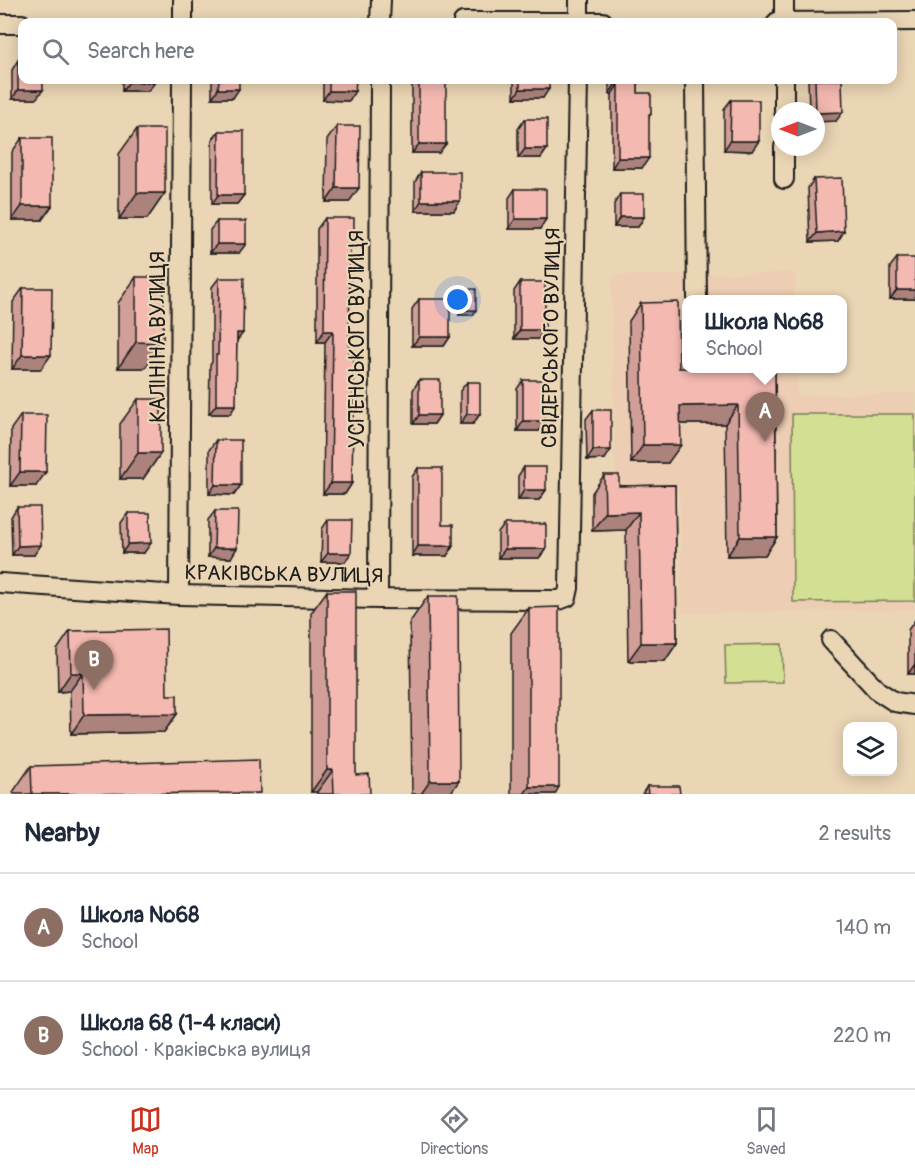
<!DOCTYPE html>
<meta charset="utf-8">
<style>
body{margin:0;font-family:Pangolin,sans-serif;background:#f6f6f7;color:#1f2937}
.controls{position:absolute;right:18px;bottom:18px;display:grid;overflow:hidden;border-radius:12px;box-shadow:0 3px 15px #0003}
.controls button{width:54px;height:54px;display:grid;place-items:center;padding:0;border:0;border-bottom:2px solid #e0e1e3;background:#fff;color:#1f2937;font:30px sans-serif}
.compass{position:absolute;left:771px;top:102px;width:54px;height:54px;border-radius:50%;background:#fff;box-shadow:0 3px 15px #0003;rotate:270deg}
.you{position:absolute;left:458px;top:300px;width:21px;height:21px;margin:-15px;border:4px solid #fff;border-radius:50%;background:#1a73e8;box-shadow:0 0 0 9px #1a73e833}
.badge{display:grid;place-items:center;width:39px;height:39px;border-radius:50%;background:#c8321e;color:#fff;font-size:20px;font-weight:700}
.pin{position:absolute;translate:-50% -50px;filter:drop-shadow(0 2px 3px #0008)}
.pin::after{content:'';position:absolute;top:32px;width:21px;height:18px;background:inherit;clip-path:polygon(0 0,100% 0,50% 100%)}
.popup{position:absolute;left:682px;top:295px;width:165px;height:78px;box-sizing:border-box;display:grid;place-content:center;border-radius:12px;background:#fff;filter:drop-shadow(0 2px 4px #0005);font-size:20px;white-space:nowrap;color:#747a83}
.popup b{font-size:22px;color:#1f2937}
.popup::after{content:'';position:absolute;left:50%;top:100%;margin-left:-12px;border:12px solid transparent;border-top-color:#fff}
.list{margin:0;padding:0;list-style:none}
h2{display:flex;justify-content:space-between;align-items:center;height:78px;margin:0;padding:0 24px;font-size:26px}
h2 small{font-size:20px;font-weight:400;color:#747a83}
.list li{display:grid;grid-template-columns:39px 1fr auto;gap:18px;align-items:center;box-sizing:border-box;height:108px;padding:0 24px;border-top:2px solid #e0e1e3}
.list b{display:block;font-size:22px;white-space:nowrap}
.list p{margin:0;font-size:20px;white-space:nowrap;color:#747a83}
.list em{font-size:20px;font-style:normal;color:#747a83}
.icon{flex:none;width:33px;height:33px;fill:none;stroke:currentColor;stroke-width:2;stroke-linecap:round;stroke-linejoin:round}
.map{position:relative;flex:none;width:915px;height:794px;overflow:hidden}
.search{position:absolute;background:#fff;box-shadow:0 3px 15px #0003;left:18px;right:18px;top:18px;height:66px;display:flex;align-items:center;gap:15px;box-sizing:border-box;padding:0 21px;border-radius:12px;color:#747a83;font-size:22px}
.sheet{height:294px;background:#fff}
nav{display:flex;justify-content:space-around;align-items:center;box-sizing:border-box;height:84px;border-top:2px solid #e0e1e3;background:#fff;font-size:16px;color:#747a83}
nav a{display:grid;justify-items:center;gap:3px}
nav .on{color:#c8321e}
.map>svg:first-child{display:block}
.built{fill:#edcdb3}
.green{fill:#d3e093;stroke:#787e58;stroke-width:1.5}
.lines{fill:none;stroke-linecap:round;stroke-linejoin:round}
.minor-casing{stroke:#1c1c1c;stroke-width:22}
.minor{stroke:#ead5b4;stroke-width:18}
.wall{fill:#d29f98;stroke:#1c1c1c;stroke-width:1.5}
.shaded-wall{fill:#ab827c;stroke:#1c1c1c;stroke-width:1.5}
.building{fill:#f4b9b1;stroke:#1c1c1c;stroke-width:1.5}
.labels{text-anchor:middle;stroke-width:4.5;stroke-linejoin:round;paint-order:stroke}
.street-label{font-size:21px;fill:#1c1c1c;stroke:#ead5b4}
</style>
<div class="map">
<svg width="915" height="794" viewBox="0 0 915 794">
<rect width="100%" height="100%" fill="#ead5b4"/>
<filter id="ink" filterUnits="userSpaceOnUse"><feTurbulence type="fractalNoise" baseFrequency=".0167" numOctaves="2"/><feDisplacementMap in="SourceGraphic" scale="12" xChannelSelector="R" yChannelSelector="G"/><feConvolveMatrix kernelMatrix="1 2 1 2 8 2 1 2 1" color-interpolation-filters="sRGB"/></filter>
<g filter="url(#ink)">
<path class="built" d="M 795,273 L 795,299 L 687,300 L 687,368 L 796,369 L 797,396 L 915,394 L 915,609 L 682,613 L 680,488 L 616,489 L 612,276 Z"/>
<path class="green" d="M 792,414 L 915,414 L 915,601 L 793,602 Z
M 782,644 L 783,682 L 726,683 L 725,645 Z"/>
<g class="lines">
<g class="minor-casing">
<path id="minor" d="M 579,0 L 579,22
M 784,0 L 784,22
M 183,22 L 183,0
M 380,22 L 381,0
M 463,22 L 603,22
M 777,22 L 915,21
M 0,24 L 22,24
M 695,80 L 697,298
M 784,111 L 784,80
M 784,179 L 784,147
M 0,583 L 179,595 L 378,599 L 559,600 L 567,597 L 569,588 L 578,80
M 179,595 L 182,80
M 378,599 L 380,80
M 831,640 L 878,691 L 895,702 L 915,705"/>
</g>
<use href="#minor" class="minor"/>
</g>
<path class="wall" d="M 18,60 L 36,99 L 12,99 L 12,70 Z
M 122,80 L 155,80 L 155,82 L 148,91 L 122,91 Z
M 212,80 L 239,80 L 233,98 L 212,98 Z
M 323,80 L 356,80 L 349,101 L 323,100 Z
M 412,80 L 446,80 L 439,153 L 412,153 Z
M 514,80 L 549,80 L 543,98 L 514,98 Z
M 609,80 L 638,80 L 638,93 L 651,114 L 649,117 L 642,168 L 612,168 L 612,94 L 609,94 Z
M 808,80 L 842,80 L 836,121 L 816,111 L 809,111 Z
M 731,100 L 752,151 L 724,150 L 724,109 Z
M 525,119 L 547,149 L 541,158 L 518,158 L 518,129 Z
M 337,126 L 349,202 L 326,202 L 327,140 Z
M 137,129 L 165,193 L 147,219 L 119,219 L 119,154 Z
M 219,131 L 244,195 L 237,204 L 212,204 L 212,140 Z
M 22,138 L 42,220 L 12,220 L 12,152 Z
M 421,172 L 460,201 L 454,211 L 415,211 L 415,182 Z
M 814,179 L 844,231 L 838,241 L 810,242 L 808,188 Z
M 515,189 L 546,219 L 540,229 L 509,229 L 509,198 Z
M 620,194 L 644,217 L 638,227 L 614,227 L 614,204 Z
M 325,218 L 350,254 L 349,356 L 352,483 L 345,494 L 323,494 L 325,342 L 317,342 L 317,229 Z
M 217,221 L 239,253 L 210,253 L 210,230 Z
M 897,258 L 915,299 L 890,299 L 890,267 Z
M 136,277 L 163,343 L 145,368 L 118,368 L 118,303 Z
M 219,278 L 237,342 L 230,414 L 209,414 L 210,365 L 212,362 L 212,287 Z
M 520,282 L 545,330 L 538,339 L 514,339 L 514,291 Z
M 23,288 L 41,369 L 12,369 L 13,302 Z
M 463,289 L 473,315 L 459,315 L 459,293 Z
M 419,299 L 450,337 L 444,346 L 412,346 L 412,309 Z
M 641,303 L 679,368 L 775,369 L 777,537 L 765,555 L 727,556 L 725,424 L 680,424 L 668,463 L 631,463 L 629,321 Z
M 419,380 L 440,415 L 434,424 L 413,424 L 413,390 Z
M 523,380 L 545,421 L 539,431 L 517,431 L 517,389 Z
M 467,382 L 480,414 L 473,424 L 460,424 L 460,391 Z
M 138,399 L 161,453 L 143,479 L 120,479 L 120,424 Z
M 593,410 L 605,459 L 587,460 L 586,419 Z
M 21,415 L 36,486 L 10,486 L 11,429 Z
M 216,440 L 241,485 L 234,495 L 209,494 L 209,450 Z
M 524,467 L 546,490 L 539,500 L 518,500 L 518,476 Z
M 418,468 L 442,525 L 453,546 L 447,556 L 412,556 L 412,477 Z
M 604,475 L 619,486 L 675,485 L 677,643 L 665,661 L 628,661 L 626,530 L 592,531 L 592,493 Z
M 17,507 L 34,555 L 12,555 L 11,517 Z
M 215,511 L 231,558 L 208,557 L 208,520 Z
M 128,513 L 144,553 L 122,553 L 121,523 Z
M 328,520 L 345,562 L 321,562 L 322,529 Z
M 505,524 L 546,549 L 539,558 L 498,558 L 498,533 Z
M 327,591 L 356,775 L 370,794 L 317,794 L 317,792 L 311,792 L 311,613 Z
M 428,596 L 450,794 L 412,794 L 410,622 Z
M 529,608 L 555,794 L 511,794 L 511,633 Z
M 915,620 L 915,674 L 908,674 L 908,630 Z
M 70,631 L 167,695 L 177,714 L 164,732 L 71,734 L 70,691 L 58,692 L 57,650 Z
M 31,766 L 260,793 L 14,794 L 13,792 Z
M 647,786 L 680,794 L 642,794 Z"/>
<path class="shaded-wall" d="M 129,82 L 155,82 L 148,91 L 122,91 Z
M 615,85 L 618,85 L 612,94 L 609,94 Z
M 218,89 L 239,89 L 233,98 L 212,98 Z
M 520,89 L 549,89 L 543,98 L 514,98 Z
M 18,90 L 43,90 L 36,99 L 12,99 Z
M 329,91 L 355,91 L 349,101 L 323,100 Z
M 843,112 L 836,121 L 816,122 L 816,113 Z
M 730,141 L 759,141 L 752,151 L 724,150 Z
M 419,144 L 446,144 L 439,153 L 412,153 Z
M 525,149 L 547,149 L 541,158 L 518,158 Z
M 618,158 L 649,158 L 642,168 L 612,168 Z
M 336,188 L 359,188 L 349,202 L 326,202 Z
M 137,193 L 165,193 L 147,219 L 119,219 Z
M 218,195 L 244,195 L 237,204 L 212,204 Z
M 421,201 L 460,201 L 454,211 L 415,211 Z
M 22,206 L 52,206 L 42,220 L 12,220 Z
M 620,217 L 644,217 L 638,227 L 614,227 Z
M 515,219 L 546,219 L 540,229 L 509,229 Z
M 844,231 L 838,241 L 810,242 L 817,233 Z
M 217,244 L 246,244 L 239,253 L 210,253 Z
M 897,290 L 915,290 L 915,299 L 890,299 Z
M 463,310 L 476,310 L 473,315 L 459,315 Z
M 520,330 L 545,330 L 538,339 L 514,339 Z
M 324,331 L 333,331 L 325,342 L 317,342 Z
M 237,333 L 243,333 L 236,342 Z
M 419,337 L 450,337 L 444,346 L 412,346 Z
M 136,342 L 163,343 L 145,368 L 118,368 Z
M 22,355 L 51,355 L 41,369 L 12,369 Z
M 216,405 L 236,405 L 230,414 L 209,414 Z
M 738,405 L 725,424 L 667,424 L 680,406 Z
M 467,414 L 480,414 L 473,424 L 460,424 Z
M 419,415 L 440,415 L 434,424 L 413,424 Z
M 523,421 L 545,421 L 539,431 L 517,431 Z
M 643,445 L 681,445 L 668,463 L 631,463 Z
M 593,450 L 611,450 L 605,459 L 587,460 Z
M 138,453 L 161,453 L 143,479 L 120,479 Z
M 20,472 L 46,472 L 36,486 L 10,486 Z
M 331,483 L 352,483 L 345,494 L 323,494 Z
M 215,485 L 241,485 L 234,495 L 209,494 Z
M 524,490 L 546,490 L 539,500 L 518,500 Z
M 639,512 L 626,530 L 592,531 L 605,513 Z
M 740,537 L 777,537 L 765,555 L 727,556 Z
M 151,543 L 144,553 L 122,553 L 128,544 Z
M 41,545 L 34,555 L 12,555 L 18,546 Z
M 418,546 L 453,546 L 447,556 L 412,556 Z
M 214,548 L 237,548 L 231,558 L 208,557 Z
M 505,549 L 546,549 L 539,558 L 498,558 Z
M 328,553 L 351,553 L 345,562 L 321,562 Z
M 641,643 L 677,643 L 665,661 L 628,661 Z
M 915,664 L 915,674 L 908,674 Z
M 71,673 L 83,673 L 70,691 L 58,692 Z
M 177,714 L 164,732 L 71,734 L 84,715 Z
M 327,770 L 333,770 L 317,792 L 311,792 Z
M 430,781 L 459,781 L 450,794 L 421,794 Z
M 529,787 L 559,787 L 555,794 L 524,794 Z"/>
<path class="building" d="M 18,60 L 22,60 L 22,80 L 43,80 L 43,90 L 18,90 Z
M 129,80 L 155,80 L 155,82 L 129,82 Z
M 219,80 L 239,80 L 239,89 L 218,89 Z
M 329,80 L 356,80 L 355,91 L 329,91 Z
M 419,80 L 446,80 L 446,144 L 419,144 Z
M 520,80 L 549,80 L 549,89 L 520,89 Z
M 615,80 L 638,80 L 638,93 L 651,93 L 651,114 L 649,114 L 649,158 L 618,158 L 618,85 L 615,85 Z
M 815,80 L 842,80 L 843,112 L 816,113 Z
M 731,100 L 759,100 L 759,141 L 730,141 Z
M 525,119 L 547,119 L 547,149 L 525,149 Z
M 337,126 L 360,126 L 359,188 L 336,188 Z
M 137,129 L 165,129 L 165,193 L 137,193 Z
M 219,131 L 244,131 L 244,195 L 218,195 Z
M 22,138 L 52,138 L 52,206 L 22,206 Z
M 421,172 L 460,172 L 460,201 L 421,201 Z
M 842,178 L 844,231 L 817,233 L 814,179 Z
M 515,189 L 546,189 L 546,219 L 515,219 Z
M 620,194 L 644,194 L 644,217 L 620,217 Z
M 325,218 L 354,218 L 354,248 L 350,248 L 349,356 L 354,356 L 352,483 L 331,483 L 333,331 L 324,331 Z
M 217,221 L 246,221 L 246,244 L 217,244 Z
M 897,258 L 915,258 L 915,290 L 897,290 Z
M 136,277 L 164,277 L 163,343 L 136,342 Z
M 219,278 L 244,278 L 243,333 L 237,333 L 236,405 L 216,405 L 216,355 L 218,355 Z
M 520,282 L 545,282 L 545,330 L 520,330 Z
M 23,288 L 52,288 L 51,355 L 22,355 Z
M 463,289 L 476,289 L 476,310 L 463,310 Z
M 419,299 L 450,299 L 450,337 L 419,337 Z
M 678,302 L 679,368 L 775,369 L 777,537 L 740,537 L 738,405 L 680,406 L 681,445 L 643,445 L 641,303 Z
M 419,380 L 440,380 L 440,415 L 419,415 Z
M 523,380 L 545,380 L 545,421 L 523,421 Z
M 467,382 L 480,382 L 480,414 L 467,414 Z
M 138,399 L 161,399 L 161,453 L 138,453 Z
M 593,410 L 611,410 L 611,450 L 593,450 Z
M 21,415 L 47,415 L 46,472 L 20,472 Z
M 216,440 L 241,440 L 241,485 L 215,485 Z
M 524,467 L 546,467 L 546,490 L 524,490 Z
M 418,468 L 442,468 L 442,525 L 453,525 L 453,546 L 418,546 Z
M 604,475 L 619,475 L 619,486 L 675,485 L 677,643 L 641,643 L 639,512 L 605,513 Z
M 17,507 L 40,507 L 41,545 L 18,546 Z
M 215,511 L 238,511 L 237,548 L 214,548 Z
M 128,513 L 150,513 L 151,543 L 128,544 Z
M 328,520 L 352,520 L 351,553 L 328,553 Z
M 505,524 L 546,524 L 546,549 L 505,549 Z
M 327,591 L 356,591 L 356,775 L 369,774 L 370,794 L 334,794 L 333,770 L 327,770 Z
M 428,596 L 458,596 L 459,781 L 430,781 Z
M 559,607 L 559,787 L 529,787 L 529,608 Z
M 166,629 L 167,695 L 177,695 L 177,714 L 84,715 L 83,673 L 71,673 L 70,631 Z
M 259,759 L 260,793 L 32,794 L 31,766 Z
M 647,786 L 679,786 L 680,794 L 648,794 Z"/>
</g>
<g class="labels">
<g class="street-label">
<text transform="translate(158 337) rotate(-90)" y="7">КАЛІНІНА ВУЛИЦЯ</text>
<text transform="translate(551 338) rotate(-89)" y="7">СВІДЕРСЬКОГО ВУЛИЦЯ</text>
<text transform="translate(357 339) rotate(-90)" y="7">УСПЕНСЬКОГО ВУЛИЦЯ</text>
<text transform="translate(284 574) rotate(1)" y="7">КРАКІВСЬКА ВУЛИЦЯ</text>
</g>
</g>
</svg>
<div class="controls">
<button><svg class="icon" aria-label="layers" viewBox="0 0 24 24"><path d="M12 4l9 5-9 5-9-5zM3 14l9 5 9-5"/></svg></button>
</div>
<svg class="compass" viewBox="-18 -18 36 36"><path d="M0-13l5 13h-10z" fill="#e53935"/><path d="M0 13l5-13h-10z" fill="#747a83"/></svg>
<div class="you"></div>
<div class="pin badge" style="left:765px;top:442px;background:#8d6e63">A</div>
<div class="popup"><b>Школа №68</b>School</div>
<div class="pin badge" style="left:94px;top:690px;background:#8d6e63">B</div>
<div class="search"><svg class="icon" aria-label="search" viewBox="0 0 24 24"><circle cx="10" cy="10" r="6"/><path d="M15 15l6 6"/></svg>Search here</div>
</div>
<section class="sheet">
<h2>Nearby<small>2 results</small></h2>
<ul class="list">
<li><span class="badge" style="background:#8d6e63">A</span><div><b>Школа №68</b><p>School</p></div><em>140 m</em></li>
<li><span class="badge" style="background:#8d6e63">B</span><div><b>Школа 68 (1-4 класи)</b><p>School · Краківська вулиця</p></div><em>220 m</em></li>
</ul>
</section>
<nav>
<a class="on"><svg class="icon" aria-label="map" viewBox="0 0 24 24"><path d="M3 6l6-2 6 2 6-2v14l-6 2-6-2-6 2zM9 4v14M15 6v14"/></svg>Map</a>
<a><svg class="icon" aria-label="directions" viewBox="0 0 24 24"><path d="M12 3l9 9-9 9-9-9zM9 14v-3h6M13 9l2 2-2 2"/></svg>Directions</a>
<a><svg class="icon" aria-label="saved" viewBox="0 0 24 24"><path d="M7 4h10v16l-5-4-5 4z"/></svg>Saved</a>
</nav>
